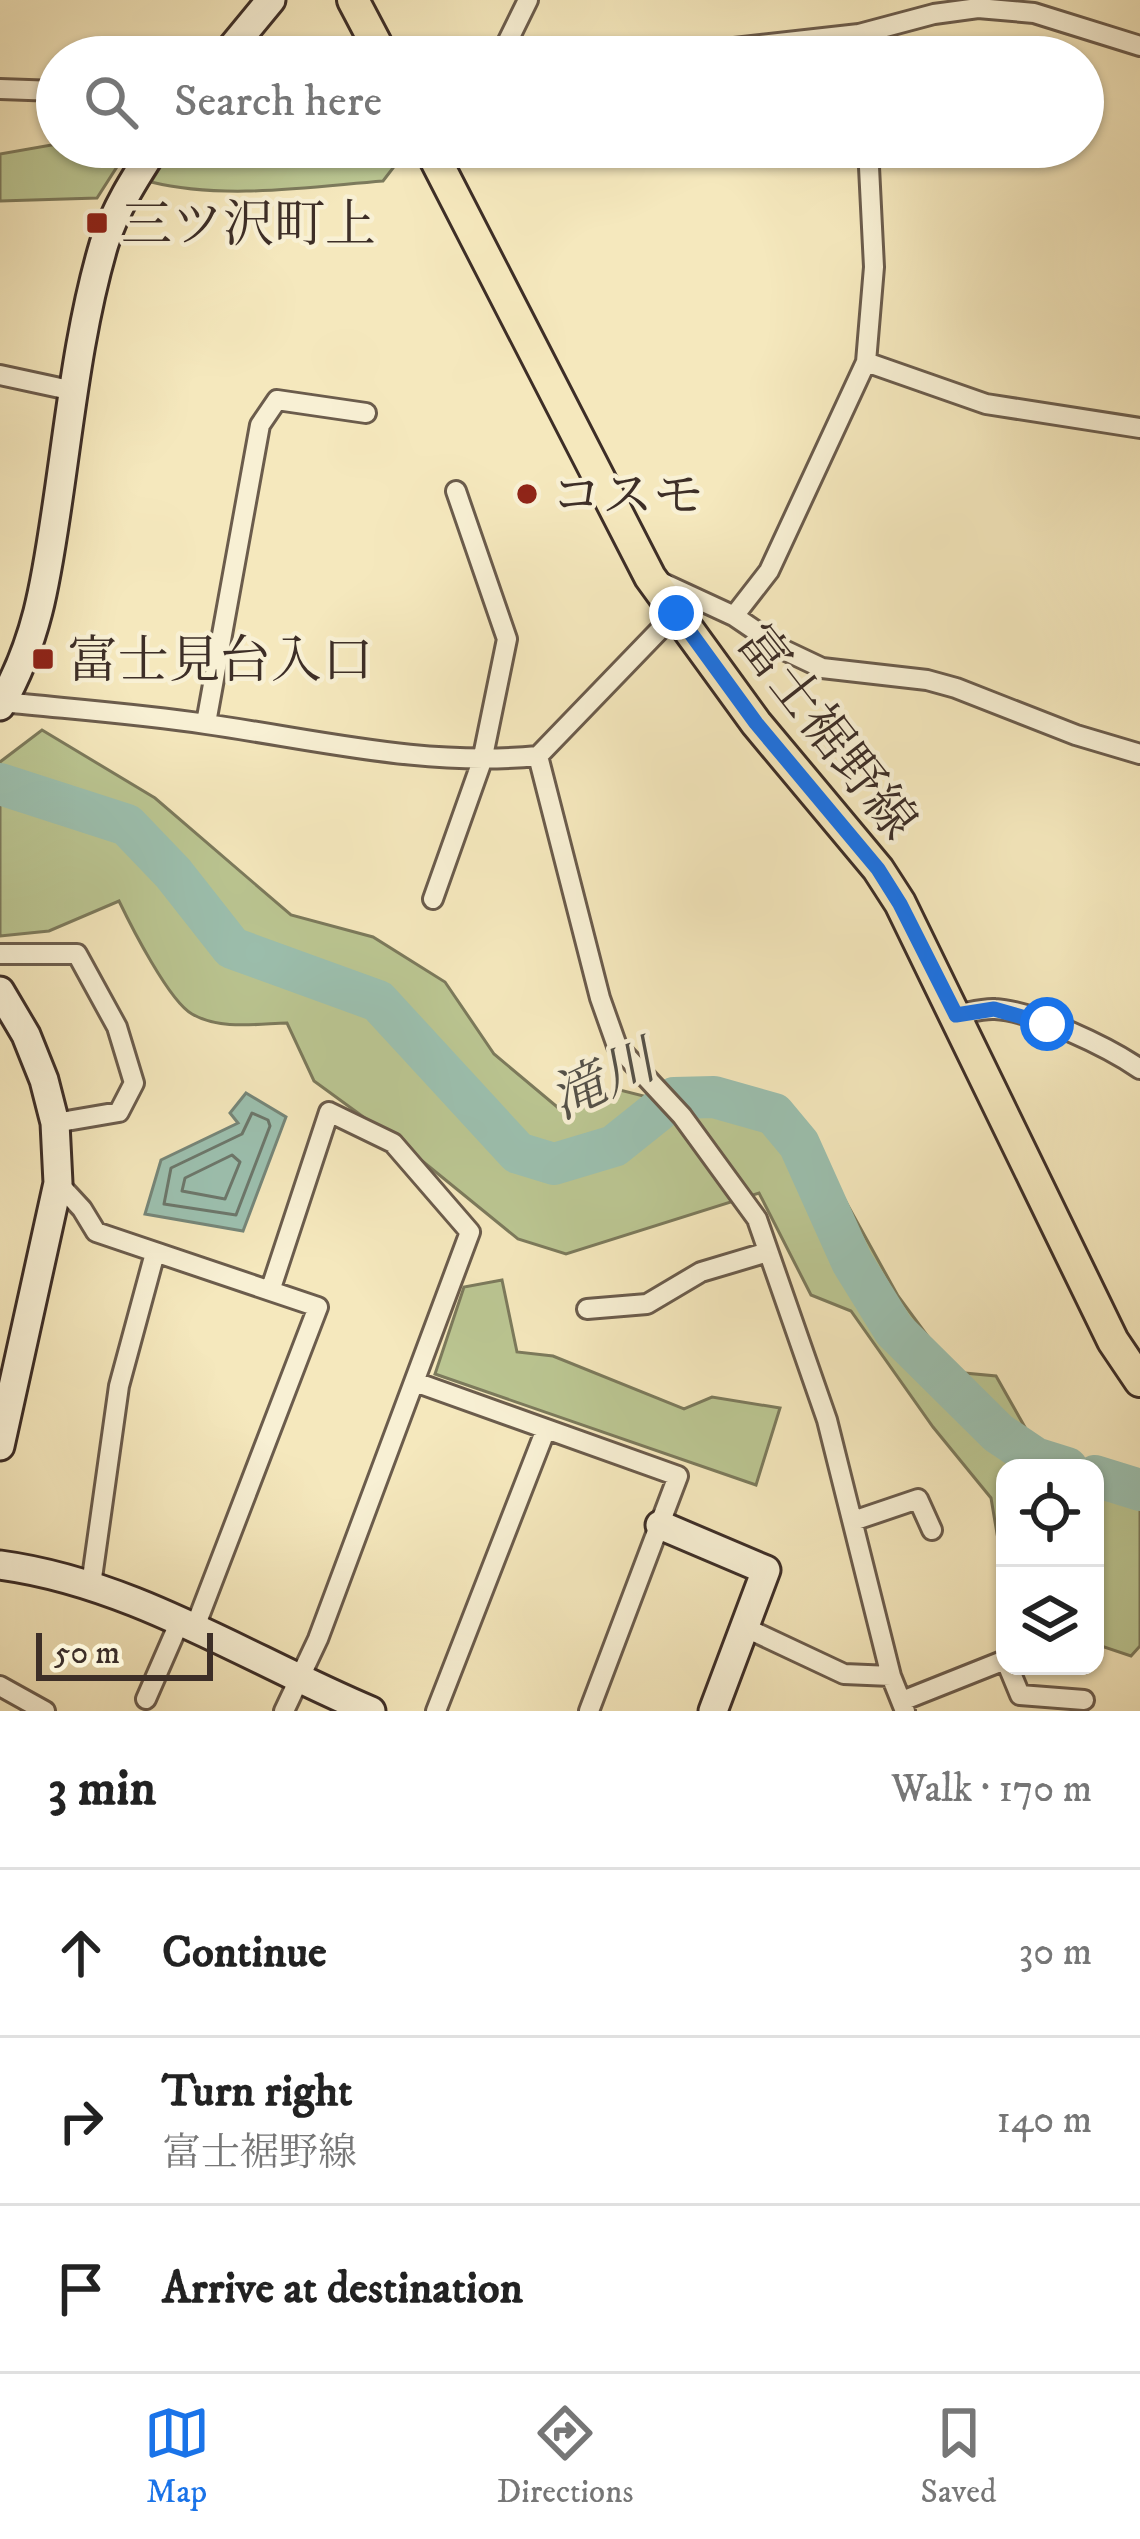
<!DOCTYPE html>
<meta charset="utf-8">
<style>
body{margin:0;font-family:"IM FELL DW Pica","Noto Serif JP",serif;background:#f6f6f6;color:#222}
.controls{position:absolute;right:36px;bottom:36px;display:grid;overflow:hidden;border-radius:24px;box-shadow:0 3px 9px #0004}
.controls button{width:108px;height:108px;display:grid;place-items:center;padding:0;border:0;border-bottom:3px solid #e0e0e0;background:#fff;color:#222;font:60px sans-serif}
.scale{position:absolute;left:36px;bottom:30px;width:177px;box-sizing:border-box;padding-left:12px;border:6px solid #3d2e27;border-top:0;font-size:33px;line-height:42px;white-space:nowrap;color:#3d2e27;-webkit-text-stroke:9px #f8f0d4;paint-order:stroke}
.stop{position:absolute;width:36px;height:36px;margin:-27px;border:9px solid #1a73e8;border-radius:50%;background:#fff}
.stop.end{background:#1a73e8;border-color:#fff;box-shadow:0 3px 12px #0008}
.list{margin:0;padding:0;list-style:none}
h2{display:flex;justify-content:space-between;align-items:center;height:156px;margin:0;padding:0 48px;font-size:51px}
h2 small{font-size:39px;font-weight:400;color:#767676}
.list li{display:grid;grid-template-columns:78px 1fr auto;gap:36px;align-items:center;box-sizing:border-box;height:168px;padding:0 48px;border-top:3px solid #e0e0e0}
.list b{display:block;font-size:45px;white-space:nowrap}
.list p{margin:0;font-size:39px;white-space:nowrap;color:#767676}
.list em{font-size:39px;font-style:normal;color:#767676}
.icon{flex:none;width:66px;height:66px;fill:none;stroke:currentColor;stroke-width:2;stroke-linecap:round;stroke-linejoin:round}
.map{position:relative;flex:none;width:1140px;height:1711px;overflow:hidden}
.search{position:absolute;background:#fff;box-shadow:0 3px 9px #0004;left:36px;right:36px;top:36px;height:132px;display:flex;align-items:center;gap:30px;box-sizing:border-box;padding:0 42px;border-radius:66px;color:#767676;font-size:45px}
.sheet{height:660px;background:#fff}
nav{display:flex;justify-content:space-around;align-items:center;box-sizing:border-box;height:168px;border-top:3px solid #e0e0e0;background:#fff;font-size:33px;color:#767676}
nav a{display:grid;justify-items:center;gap:6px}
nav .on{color:#1a73e8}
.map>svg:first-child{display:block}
.green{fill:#bbc692;stroke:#7c7a5c;stroke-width:3}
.water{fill:#9cc0af;stroke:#768679;stroke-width:3}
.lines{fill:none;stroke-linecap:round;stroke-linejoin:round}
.shore{stroke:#6c776b;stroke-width:3}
.river{stroke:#9cc0af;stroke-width:42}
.street-casing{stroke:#6b5c4c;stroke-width:24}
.secondary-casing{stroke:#3d2e27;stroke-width:33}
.primary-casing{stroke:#3d2e27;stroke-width:36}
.street{stroke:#f8f0d4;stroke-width:18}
.secondary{stroke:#f8f0d4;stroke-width:27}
.primary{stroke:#f5e8bd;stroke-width:30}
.route{stroke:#1a73e8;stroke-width:15}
.poi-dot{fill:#8f2418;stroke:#f8f0d4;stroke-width:4.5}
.labels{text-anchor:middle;stroke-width:9;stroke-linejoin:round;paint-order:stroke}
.poi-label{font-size:51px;fill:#3d2e27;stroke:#f8f0d4;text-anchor:start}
.street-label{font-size:51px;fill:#3d2e27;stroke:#f8f0d4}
.water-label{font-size:54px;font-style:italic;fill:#555249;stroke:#f8f0d4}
</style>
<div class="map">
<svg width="1140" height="1711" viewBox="0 0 1140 1711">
<rect width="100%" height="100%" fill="#f5e8bd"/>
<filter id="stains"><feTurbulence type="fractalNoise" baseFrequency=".00167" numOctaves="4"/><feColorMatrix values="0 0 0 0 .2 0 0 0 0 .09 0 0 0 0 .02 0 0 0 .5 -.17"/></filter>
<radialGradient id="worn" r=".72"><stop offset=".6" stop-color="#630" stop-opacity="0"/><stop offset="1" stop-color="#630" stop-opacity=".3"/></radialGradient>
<path class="green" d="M 57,144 L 57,147 L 89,147 L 120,162 L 97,198 L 0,201 L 0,154 Z
M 173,147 L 400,147 L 403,155 L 383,181 C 308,187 224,200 151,182 Z
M 42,730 L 155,798 L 291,915 L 373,937 L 445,982 L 494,1054 L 562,1111 L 620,1090 L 746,1122 L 781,1140 L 841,1193 L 898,1296 L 954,1372 L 996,1376 L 1048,1468 L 1005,1468 L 1005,1581 L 991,1498 L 933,1427 L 851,1311 L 811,1295 L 759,1193 L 566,1254 L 518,1239 L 410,1151 L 314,1081 L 287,1023 C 256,1024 220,1030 192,1014 C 169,1001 131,926 119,901 L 49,931 L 0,936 L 0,762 Z
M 502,1280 L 517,1352 L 553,1356 L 684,1409 L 712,1397 L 780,1408 L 756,1485 L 435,1374 L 464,1287 Z
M 1095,1489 L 1140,1502 L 1140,1646 L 1131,1656 L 1095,1644 Z"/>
<path class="water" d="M 246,1093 L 286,1117 L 243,1231 L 145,1214 L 161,1160 L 238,1123 L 230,1113 Z"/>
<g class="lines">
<path class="shore" d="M 252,1113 L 268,1120 L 270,1126 L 236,1215 L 164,1204 L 171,1168 L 242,1134 Z
M 232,1155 L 240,1162 L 225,1199 L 182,1191 L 185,1178 Z"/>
<path class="river" d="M 0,784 L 127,825 L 173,873 L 232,948 L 378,1001 L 518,1153 L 554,1164 L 614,1146 L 674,1098 L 714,1097 L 774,1114 L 799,1144 L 852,1262 L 894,1330 L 998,1433 L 1035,1458 L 1067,1468
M 1095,1476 L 1140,1490"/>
<g class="street-casing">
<path id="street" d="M 501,55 L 528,0
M 654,57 L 859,34 L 934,14 L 978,8 L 1034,13 L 1140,46
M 0,89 L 57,91
M 866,362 L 986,404 L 1140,428
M 0,375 L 74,391
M 654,579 L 734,616 L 784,650 L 822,668 L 927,680 L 956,688 L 1076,735 L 1140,754
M 734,616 L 769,571 L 866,362 L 874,267 L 868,147
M 3,702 C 70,709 139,714 206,724 C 318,740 424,767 538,756 L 676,613
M 206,723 L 260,425 L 277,400 L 366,413
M 538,756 L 600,998 L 617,1046 L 682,1116 L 757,1219 L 827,1420 L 891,1676 L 905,1711
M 433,899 L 482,761 L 507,639 L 456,491
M 0,954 L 77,954 L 117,1027 L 134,1083 L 119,1112 L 55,1123
M 955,1015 C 968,1013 983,1008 995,1009 C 1033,1011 1108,1047 1140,1069
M 58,1183 L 82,1209 L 96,1232 L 318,1307 L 195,1627
M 271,1288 L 329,1112 L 393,1143 L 470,1232 L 318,1639 L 284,1711
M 587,1309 L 647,1304 L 701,1272 L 768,1252
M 415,1382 L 678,1476 L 589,1711
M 853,1521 L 918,1499 L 932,1530
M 91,1585 L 119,1386 L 155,1253
M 744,1627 L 844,1674 L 891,1676
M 1008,1666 L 1020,1695 L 1084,1700
M 0,1686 L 45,1711
M 146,1699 L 180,1621
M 902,1701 L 1005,1660
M 436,1711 L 546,1429"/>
</g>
<g class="secondary-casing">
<path id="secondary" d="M 224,57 L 271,0
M 0,706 C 38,640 46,580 57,506 C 70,419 79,328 104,244 C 115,209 135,178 155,147
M 0,991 L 26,1035 L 44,1080 L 55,1123 L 58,1183 L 0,1446
M 660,1525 L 766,1570 L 713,1711
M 0,1565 C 134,1583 249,1660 371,1711"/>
</g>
<g class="primary-casing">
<path id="primary" d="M 353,0 L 383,57
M 429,147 L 650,577 L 756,723 L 878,869 L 900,903 L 1113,1341 L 1140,1381"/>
</g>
<use href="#street" class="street"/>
<use href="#secondary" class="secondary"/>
<use href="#primary" class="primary"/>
</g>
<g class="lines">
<path class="route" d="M 676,613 L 756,723 L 878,869 L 900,904 L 956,1015 L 994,1009 L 1047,1024"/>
</g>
<g class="poi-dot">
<rect x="85" y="211" width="24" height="24" rx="6"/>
<circle cx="527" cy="494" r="12"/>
<rect x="31" y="647" width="24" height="24" rx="6"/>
</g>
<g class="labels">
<g class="poi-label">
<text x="121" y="241">三ツ沢町上</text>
<text x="551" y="512">コスモ</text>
<text x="67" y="677">富士見台入口</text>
</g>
<g class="street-label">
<text transform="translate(828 731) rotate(52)" y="18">富士裾野線</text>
</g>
<g class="water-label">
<text transform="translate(602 1079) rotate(-25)" y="19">滝川</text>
</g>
</g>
<rect width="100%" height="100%" filter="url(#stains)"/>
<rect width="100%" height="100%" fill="url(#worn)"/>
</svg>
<div class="controls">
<button><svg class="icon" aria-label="locate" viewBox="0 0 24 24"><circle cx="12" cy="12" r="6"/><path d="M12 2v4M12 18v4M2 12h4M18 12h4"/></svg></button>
<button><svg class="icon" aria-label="layers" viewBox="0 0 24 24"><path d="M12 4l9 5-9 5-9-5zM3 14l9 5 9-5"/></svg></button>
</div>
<div class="scale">50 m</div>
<div class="stop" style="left:1047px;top:1024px"></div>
<div class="stop end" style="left:676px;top:613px"></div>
<div class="search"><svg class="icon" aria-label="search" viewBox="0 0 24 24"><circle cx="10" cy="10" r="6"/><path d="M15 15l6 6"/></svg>Search here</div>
</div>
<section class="sheet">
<h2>3 min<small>Walk · 170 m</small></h2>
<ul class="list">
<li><svg class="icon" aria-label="ahead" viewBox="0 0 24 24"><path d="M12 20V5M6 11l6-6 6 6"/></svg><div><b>Continue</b></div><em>30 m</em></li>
<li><svg class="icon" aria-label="right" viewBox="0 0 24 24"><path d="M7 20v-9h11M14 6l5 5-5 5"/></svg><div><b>Turn right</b><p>富士裾野線</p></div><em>140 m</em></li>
<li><svg class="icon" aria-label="arrive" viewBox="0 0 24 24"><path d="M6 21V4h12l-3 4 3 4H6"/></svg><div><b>Arrive at destination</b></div></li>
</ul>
</section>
<nav>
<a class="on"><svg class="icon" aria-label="map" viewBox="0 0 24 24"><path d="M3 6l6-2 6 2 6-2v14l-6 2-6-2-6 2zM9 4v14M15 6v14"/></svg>Map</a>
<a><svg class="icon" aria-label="directions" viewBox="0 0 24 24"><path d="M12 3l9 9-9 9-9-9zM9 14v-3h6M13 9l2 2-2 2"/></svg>Directions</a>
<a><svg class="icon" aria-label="saved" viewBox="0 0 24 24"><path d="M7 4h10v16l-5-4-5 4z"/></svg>Saved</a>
</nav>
